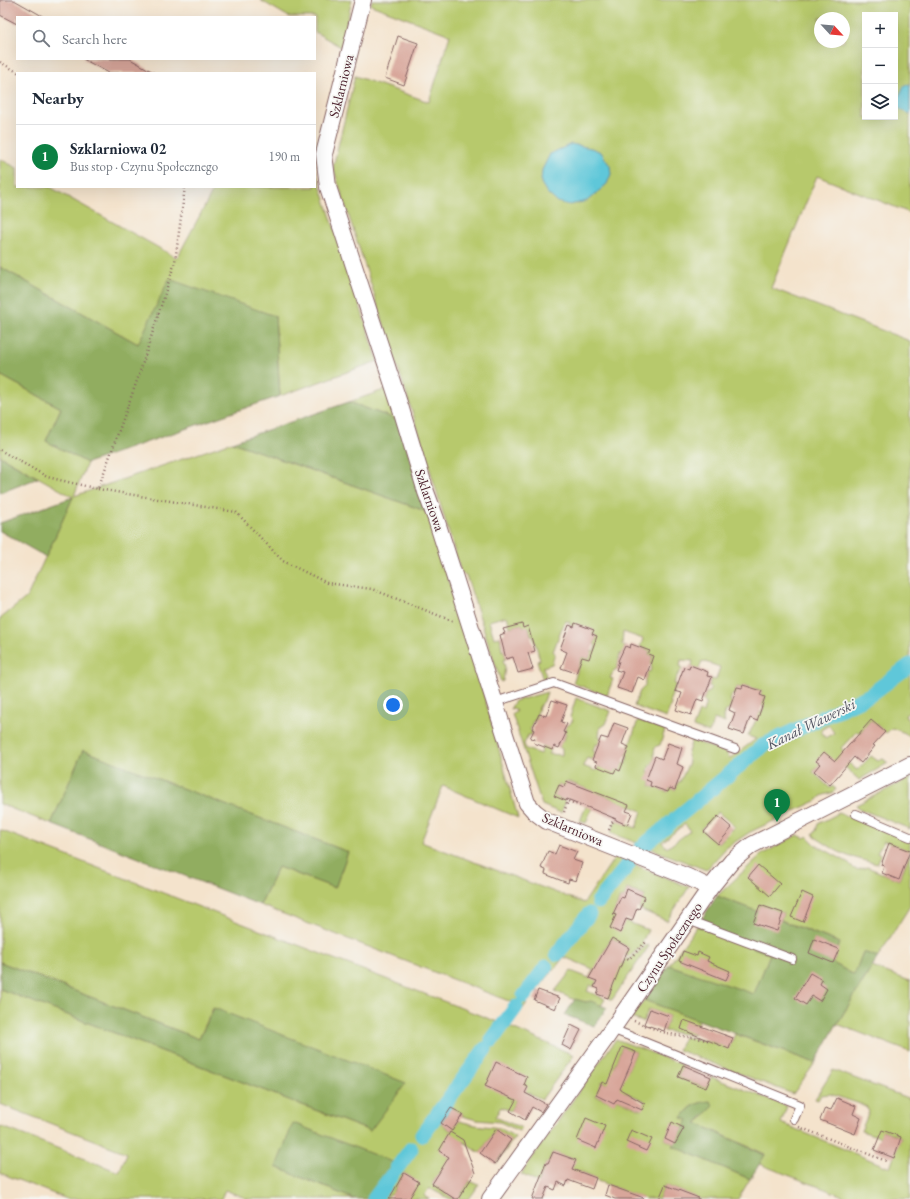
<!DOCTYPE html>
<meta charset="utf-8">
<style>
body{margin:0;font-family:"EB Garamond",serif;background:#f2f2f3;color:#1f2937}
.controls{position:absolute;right:12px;top:12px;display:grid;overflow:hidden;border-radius:0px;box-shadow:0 4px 16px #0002}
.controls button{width:36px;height:36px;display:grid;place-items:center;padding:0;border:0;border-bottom:1px solid #e0e1e3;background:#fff;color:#1f2937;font:20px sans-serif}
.compass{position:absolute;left:814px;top:12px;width:36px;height:36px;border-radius:50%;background:#fff;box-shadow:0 4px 16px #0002;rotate:116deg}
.you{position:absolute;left:393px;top:705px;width:14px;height:14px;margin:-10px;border:3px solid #fff;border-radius:50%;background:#1a73e8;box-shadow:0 0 0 6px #1a73e833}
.badge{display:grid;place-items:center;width:26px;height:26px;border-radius:50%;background:#0b8043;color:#fff;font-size:13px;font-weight:700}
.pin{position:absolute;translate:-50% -33px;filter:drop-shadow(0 1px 2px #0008)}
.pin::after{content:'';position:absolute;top:21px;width:14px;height:12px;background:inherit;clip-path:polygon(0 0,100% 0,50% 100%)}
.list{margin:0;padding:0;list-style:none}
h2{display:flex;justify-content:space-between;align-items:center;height:52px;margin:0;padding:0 16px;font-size:17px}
h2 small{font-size:13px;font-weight:400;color:#747a83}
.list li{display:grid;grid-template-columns:26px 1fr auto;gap:12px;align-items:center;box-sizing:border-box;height:64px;padding:0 16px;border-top:1px solid #e0e1e3}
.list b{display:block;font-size:15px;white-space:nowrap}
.list p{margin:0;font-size:13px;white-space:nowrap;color:#747a83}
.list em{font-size:13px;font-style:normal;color:#747a83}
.icon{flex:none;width:22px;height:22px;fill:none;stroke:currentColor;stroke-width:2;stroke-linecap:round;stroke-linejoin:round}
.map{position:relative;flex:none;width:910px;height:1199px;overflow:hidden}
.search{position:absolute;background:#fff;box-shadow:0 4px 16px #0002;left:16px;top:16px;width:300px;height:44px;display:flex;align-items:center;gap:10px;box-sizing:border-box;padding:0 14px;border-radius:0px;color:#747a83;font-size:15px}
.panel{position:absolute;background:#fff;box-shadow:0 4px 16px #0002;left:16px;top:72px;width:300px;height:116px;border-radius:0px}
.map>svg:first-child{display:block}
.green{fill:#b7c96c;stroke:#80744c;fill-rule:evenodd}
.forest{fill:#91ad60;stroke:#6e6646}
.water{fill:#5ec7d9;stroke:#547382}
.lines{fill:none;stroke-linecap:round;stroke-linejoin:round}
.canal{stroke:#5ec7d9;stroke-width:15}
.building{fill:#d8a69a}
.service-casing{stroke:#866463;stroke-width:10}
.minor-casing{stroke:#866463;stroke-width:18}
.path{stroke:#866463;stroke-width:2.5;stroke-dasharray:1 3;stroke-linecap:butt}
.service{stroke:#fff;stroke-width:8}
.minor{stroke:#fff;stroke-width:16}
.labels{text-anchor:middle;stroke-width:3.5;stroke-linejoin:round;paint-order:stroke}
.street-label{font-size:14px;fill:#4a1f2b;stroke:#f6f6f2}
.water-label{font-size:15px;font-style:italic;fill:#50515f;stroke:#f6f6f2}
</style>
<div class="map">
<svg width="910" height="1199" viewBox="0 0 910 1199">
<rect width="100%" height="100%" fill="#f6f6f2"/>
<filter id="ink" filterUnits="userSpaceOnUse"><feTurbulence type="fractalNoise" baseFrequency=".025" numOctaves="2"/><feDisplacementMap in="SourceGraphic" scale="8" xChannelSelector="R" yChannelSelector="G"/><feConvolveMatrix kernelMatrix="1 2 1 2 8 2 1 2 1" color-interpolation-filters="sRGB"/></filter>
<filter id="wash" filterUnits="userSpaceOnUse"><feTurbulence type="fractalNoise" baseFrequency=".012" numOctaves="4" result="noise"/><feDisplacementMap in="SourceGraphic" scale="16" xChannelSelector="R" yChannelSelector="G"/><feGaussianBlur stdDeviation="0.9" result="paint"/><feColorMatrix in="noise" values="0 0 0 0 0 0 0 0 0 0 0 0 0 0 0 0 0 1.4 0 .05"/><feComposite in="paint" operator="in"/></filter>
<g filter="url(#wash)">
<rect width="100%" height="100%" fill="#f4e3cc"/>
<path class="green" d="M 260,0 L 352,0 L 341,47 L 315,32 L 315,17 L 289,17 Z
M 372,0 L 910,0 L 910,213 L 817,176 L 771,288 L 910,341 L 910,712 L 905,715 L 910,724 L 910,737 L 905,733 L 892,728 L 886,733 L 871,720 L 859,733 L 857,731 L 841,748 L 848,755 L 844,759 L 857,770 L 871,756 L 878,761 L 882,758 L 888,763 L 859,780 L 845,767 L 820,764 L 813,772 L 830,788 L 832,786 L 836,789 C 832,796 822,792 818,800 L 750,832 L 726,848 L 706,870 L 611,833 L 616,820 L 636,828 L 642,811 L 598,793 L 586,823 L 580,821 L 592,791 L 567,781 L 564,787 L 559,785 L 554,796 L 566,801 L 561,813 L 542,805 L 512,714 L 516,712 L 514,708 L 510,709 L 515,701 L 547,692 L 544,701 L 539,707 L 535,721 L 533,721 L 530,729 L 532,732 L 531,735 L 528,735 L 524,744 L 526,749 L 540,754 L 543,746 L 551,749 L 549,754 L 562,755 L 562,749 L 559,747 L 562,740 L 564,740 L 566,733 L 564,732 L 567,725 L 569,725 L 573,720 L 570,717 L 576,698 L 611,711 L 606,724 L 600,728 L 599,736 L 601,737 L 598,745 L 596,744 L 593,751 L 595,752 L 592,760 L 587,758 L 583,766 L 596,771 L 598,767 L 620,770 L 623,762 L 626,763 L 628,756 L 626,755 L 638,720 L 665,730 L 660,745 C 654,746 654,751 654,756 L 655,756 L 652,765 L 650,764 L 648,771 L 649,772 L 651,782 L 650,786 L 668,792 L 670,788 L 675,790 L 678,782 L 680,782 L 689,762 L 687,755 L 692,740 L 727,753 L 729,759 L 756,739 L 748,736 L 760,712 L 762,713 L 764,706 L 762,705 L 765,697 L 760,695 L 762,691 L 744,685 L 742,688 L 737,687 L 734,695 L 732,694 L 730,701 L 732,702 L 729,710 L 726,711 L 723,716 L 725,723 L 714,719 L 709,733 L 693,727 L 699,712 L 703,713 L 706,702 L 703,701 L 706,693 L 708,693 L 711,687 L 709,686 L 711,679 L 716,680 L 720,667 L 702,661 L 699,669 L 692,666 L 693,661 L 681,660 L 680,667 L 682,668 L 679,674 L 678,674 L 674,683 L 676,684 L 670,700 L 671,704 L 666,718 L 634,706 L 640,691 L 645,686 L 645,680 L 648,671 L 650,672 L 652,665 L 650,664 L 653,656 L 648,654 L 650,651 L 640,647 L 643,639 L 623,632 L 622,645 L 625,647 L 622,654 L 620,654 L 618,660 L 619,661 L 616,670 L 615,669 L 610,678 L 613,679 L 607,696 L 573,683 L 582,657 L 589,659 L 592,651 L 594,652 L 596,645 L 594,644 L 597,636 L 592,634 L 593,630 L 575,624 L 574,627 L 569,625 L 570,622 L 566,621 L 561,630 L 553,652 L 555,653 L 552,664 L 543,667 L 547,679 L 543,680 L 537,661 L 540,660 L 533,635 L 531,635 L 529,627 L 523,628 L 522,624 L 510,627 L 507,616 L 489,621 L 494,638 L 500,637 L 502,651 L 504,650 L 506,659 L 503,660 L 505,667 L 503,681 L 501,682 L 466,575 L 461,573 L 420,436 L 333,167 L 355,76 L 429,102 L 450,35 L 371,5 ZM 865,15 L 895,15 L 895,117 L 865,117 ZM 820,18 L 844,18 L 844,42 L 820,42 ZM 829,725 L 834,733 L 825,738 L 821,730 ZM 718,812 L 735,827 L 718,844 L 701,829 ZM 685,824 L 690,831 L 667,848 L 662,842 Z
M 0,159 L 17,168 L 17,187 L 50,187 L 177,258 L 215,187 L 315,187 L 315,169 L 378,361 L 280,396 L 275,316 L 138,344 L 0,267 Z
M 0,375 L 61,408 L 46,441 L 87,463 L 74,496 L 232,442 L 428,512 L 483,692 L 518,818 L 443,786 L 421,842 L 584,903 L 615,857 L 689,887 L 667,921 L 639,909 L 645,896 L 627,889 L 624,898 L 620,897 L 613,916 L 648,930 L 642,942 L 644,944 L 629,957 L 625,954 L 629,948 L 612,938 L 603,953 L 623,964 L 626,958 L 629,960 L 647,945 L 649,946 L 612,1000 L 608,998 L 597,980 L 594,987 L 590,985 L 587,991 L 605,999 L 601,1006 C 593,1002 593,1003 586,1002 C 576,1002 564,995 555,991 L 571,971 L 589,978 L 593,969 L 564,957 L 529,1000 L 510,1027 L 574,1055 L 542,1099 L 510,1085 L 504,1094 L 516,1100 L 510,1111 L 501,1107 L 495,1117 L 522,1128 L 519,1131 L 500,1122 L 477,1120 L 462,1116 L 463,1114 L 451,1108 L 441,1123 L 451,1131 L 459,1121 L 475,1125 L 500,1128 L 515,1137 L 496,1164 L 511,1140 L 496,1129 L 480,1153 L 464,1142 L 454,1160 L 439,1173 L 432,1184 L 455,1199 L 450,1199 L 429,1188 L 424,1196 L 430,1199 L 398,1199 L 390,1194 L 386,1199 L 369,1199 L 395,1163 L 276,1167 L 354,1199 L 248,1199 L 225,1190 L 221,1199 L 67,1199 L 0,1173 L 0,1126 L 119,1172 L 127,1153 L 0,1104 L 0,989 L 370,1131 L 213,1008 L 199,1039 L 0,962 L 0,830 L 500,1023 L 514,1003 L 260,905 L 278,867 L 335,888 L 348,852 L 84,751 L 51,824 L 0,804 L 0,619 L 27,597 L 73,497 L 0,456 ZM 404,1173 L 415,1180 L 411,1186 L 415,1189 L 411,1195 L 407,1193 L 403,1198 L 393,1192 Z
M 387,389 L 398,420 L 349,402 Z
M 910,778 L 910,829 L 860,809 L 856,805 Z
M 839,813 L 910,841 L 910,851 L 884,841 L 877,853 L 881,855 L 877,864 L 848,856 L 837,851 L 815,837 L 813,833 L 816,831 L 818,824 Z
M 797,835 L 805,838 L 807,836 L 816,845 L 849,863 L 853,868 L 857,870 L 867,867 L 899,880 L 910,854 L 910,906 L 878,957 L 863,952 L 855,975 L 847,971 L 833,963 L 840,943 L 781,920 L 783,913 L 760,905 L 758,912 L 717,896 L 761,855 Z
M 697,926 L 770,954 L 754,995 L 669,965 Z
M 872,967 L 910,981 L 910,1052 L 837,1024 Z
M 644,1000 L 699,1020 L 694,1035 L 664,1031 L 669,1016 L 649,1009 L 643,1022 L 631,1018 Z
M 735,1034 L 815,1063 L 793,1094 L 678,1050 L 684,1037 L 712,1042 L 729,1048 Z
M 616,1039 L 683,1065 L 678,1077 L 706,1088 L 711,1077 L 787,1106 L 781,1123 L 890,1168 L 901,1137 L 883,1130 L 880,1137 L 861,1131 L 869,1112 L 866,1106 L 830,1094 L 821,1095 L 818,1100 L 815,1099 L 833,1070 L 910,1099 L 910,1199 L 851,1199 L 759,1164 L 765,1154 L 696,1123 L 705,1116 L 703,1102 L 694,1105 L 686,1112 L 688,1120 L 684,1128 L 673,1123 L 665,1139 L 675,1144 L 673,1146 L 750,1179 L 738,1199 L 700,1199 L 665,1185 L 659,1199 L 645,1199 L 595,1180 L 596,1178 L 582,1172 L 568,1180 L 575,1160 L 553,1152 L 548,1163 L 546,1163 L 538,1183 L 521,1174 ZM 622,1047 L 636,1052 L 627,1072 L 614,1067 ZM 602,1082 L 645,1101 L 641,1110 L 617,1099 L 614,1103 L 596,1096 Z
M 470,1181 L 479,1185 L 469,1199 L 458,1199 Z"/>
<path class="forest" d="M 0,267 L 138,344 L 169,279 L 275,316 L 280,396 L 87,463 L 46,441 L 61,408 L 0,375 Z
M 349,402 L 398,420 L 428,512 L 232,442 Z
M 0,456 L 38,478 L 0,493 Z
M 73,497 L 46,557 L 0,531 L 0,523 Z
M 83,750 L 348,852 L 335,888 L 278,867 L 260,905 L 51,824 Z
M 717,896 L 840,943 L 833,963 L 854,975 L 863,952 L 878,957 L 837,1024 L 815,1063 L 644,1000 L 669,965 L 754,994 L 770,954 L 697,926 Z
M 0,962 L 199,1039 L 214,1008 L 406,1083 L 370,1131 L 0,989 Z
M 575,999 L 586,1002 L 591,1001 L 607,1008 L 594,1026 L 565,1015 Z
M 710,1101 L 713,1104 L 711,1109 L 696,1123 L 765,1155 L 750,1179 L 673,1146 L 688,1120 L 682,1118 C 689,1107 697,1102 710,1101 Z
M 293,1123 L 395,1163 L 369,1199 L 354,1199 L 276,1167 Z"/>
<path class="water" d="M 910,84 L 910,115 L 900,109 L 896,105 L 897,100 L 904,86 Z
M 571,144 L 591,148 L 601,152 L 610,166 L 611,174 L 607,184 L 587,201 L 570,205 L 557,202 L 547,193 L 541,183 L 542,170 L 550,154 Z"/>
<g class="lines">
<path class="canal" d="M 642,847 L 764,745 L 870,695 L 910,665
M 598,902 L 628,865
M 557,954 L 589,914
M 524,996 L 546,967
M 492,1040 L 516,1007
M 422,1135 L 485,1049
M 397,1168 L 411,1149
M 374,1199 L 392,1175"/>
</g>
<g id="blocks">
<path class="building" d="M 0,0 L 14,0 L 44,17 L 17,17 L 17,24 L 0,15 Z
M 398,36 L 418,43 L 404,85 L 385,78 Z
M 83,59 L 130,59 L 155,73 L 109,73 Z
M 575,623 L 594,630 L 592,634 L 597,636 L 589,659 L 582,657 L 576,673 L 561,668 L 567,652 L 560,649 L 569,625 L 574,627 Z
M 522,624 L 523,628 L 528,626 L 535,651 L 528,653 L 533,669 L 518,673 L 513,657 L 506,659 L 500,635 L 505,633 L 503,629 Z
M 631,644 L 650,651 L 648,654 L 653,656 L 645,680 L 638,677 L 632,693 L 617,688 L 623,672 L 616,670 L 619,661 L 618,661 L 625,646 L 630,648 Z
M 690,665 L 708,672 L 707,676 L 712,677 L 703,701 L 697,699 L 691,715 L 676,710 L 682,693 L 675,691 L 684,667 L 689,669 Z
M 743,685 L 762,691 L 760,695 L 765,697 L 757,721 L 750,718 L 744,734 L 729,729 L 735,713 L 729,710 L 737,687 L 742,688 Z
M 552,700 L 567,705 L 561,722 L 567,724 L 563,732 L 566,733 L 559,748 L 554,746 L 552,750 L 534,743 L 535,739 L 530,738 L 534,730 L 532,729 L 539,714 L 546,716 Z
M 871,720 L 885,732 L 873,745 L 875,746 L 861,763 L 854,757 L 830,785 L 814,771 L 820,764 L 816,761 L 824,752 L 835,761 Z
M 614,723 L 628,728 L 622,744 L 629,747 L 620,771 L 616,769 L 614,773 L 596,766 L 597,762 L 592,760 L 601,737 L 608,739 Z
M 668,743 L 682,748 L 677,764 L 683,767 L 675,790 L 670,788 L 668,792 L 650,786 L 651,782 L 646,780 L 655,756 L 662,759 Z
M 566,781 L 629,805 L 626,811 L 632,813 L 627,825 L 616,820 L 616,819 L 592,809 L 567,799 L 566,801 L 554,796 L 559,785 L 564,787 Z
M 718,816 L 732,828 L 718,844 L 704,832 Z
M 889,843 L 910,851 L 899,880 L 882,873 L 884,866 L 881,865 Z
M 559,845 L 577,852 L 573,860 L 582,863 L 576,881 L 569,879 L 568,883 L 560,880 L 545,874 L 546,870 L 541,868 L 548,851 L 555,854 Z
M 758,865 L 780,884 L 770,896 L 748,877 Z
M 627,889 L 645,897 L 639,909 L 637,908 L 632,921 L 626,919 L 620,933 L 610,928 L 616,915 L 613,914 L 621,897 L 624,898 Z
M 802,892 L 813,897 L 803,922 L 791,917 Z
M 760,905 L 783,913 L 777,931 L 753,923 Z
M 612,938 L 629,948 L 624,958 L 608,998 L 597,994 L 599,989 L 594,987 L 597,981 L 589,978 Z
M 814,939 L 839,949 L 833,963 L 809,953 Z
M 683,951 L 697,956 L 698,952 L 709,957 L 707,961 L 730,971 L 726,980 L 679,961 Z
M 810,973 L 822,980 L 820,984 L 827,989 L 820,1001 L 812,996 L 806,1005 L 795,998 Z
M 538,990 L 560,998 L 555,1009 L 534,1000 Z
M 650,1009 L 669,1016 L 664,1031 L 644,1024 Z
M 684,1020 L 733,1038 L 729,1049 L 681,1029 Z
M 571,1025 L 581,1030 L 571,1050 L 562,1045 Z
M 622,1047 L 636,1052 L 620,1089 L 645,1104 L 642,1110 L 617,1099 L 614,1104 L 596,1095 L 602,1082 L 607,1084 Z
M 496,1062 L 527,1077 L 524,1085 L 528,1087 L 525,1093 L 546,1104 L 541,1112 L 532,1107 L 525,1120 L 510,1111 L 516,1100 L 485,1086 Z
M 683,1065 L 711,1077 L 706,1088 L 678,1077 Z
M 837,1098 L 856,1106 L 853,1114 L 861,1118 L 855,1134 L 820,1120 L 825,1108 L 831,1110 Z
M 451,1108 L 463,1114 L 452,1131 L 441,1123 Z
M 586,1118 L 605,1126 L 596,1148 L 577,1140 Z
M 672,1122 L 684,1128 L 675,1144 L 665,1139 Z
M 496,1129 L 511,1140 L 495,1164 L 480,1153 Z
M 631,1130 L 652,1139 L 646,1151 L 626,1142 Z
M 882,1130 L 901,1137 L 894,1158 L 874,1150 Z
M 450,1132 L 463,1140 L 475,1173 L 458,1199 L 455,1199 L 432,1184 L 449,1157 L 439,1151 Z
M 553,1152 L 576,1160 L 572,1169 L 596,1178 L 592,1189 L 568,1180 L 566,1186 L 558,1182 L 555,1190 L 548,1187 L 543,1199 L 532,1199 L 546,1163 L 548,1163 Z
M 404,1173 L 419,1182 L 409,1199 L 389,1199 Z
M 608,1185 L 644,1198 L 644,1199 L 615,1199 L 605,1195 Z
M 665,1185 L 699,1198 L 699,1199 L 659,1199 Z"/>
</g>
</g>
<g filter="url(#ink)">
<use href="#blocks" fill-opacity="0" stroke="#866463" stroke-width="1"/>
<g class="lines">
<g class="service-casing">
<path id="service" d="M 495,702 L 554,683 L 735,749
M 856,814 L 910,837
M 688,920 L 792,959
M 612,1029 L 800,1105 L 794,1119"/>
</g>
<g class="minor-casing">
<path id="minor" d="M 363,0 L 324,154 L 328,187 L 401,409 L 426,492 L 436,519 L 527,803 L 535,812 L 547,821 L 688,877 L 710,888
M 490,1199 L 606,1038 L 710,888 L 732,861 L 752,845 L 910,765"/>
</g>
<path class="path" d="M 0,62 L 19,73
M 0,450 L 47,477 L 98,489 L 139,375 L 175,262 L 185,187
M 98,489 L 236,512 L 283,561 L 327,583 L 372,589 L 455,622
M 564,812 L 568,801 L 581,806
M 609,830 L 614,818
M 624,956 L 629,959 L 647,941
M 634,1021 C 648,1026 662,1033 676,1035 C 688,1037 699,1038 711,1041
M 799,1127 L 886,1161"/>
<use href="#service" class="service"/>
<use href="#minor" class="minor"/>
</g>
</g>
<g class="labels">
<g class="street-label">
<text transform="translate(341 86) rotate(-76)" y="5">Szklarniowa</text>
<text transform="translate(430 500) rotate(71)" y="5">Szklarniowa</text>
<text transform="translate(573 829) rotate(23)" y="5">Szklarniowa</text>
<text transform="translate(669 947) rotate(-56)" y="5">Czynu Społecznego</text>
</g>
<g class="water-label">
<text transform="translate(811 724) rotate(-26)" y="5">Kanał Wawerski</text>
</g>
</g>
</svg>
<div class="controls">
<button>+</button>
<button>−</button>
<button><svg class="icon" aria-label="layers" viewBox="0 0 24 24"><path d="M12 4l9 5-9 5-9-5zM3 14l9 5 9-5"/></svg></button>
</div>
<svg class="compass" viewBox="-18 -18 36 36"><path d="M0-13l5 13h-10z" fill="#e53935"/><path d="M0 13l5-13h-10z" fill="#747a83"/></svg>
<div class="you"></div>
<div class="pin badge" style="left:777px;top:822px">1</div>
<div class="search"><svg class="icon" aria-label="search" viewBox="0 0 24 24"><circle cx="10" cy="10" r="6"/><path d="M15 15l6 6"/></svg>Search here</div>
<section class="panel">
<h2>Nearby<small></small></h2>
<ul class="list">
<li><span class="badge">1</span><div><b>Szklarniowa 02</b><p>Bus stop · Czynu Społecznego</p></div><em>190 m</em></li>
</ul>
</section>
</div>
